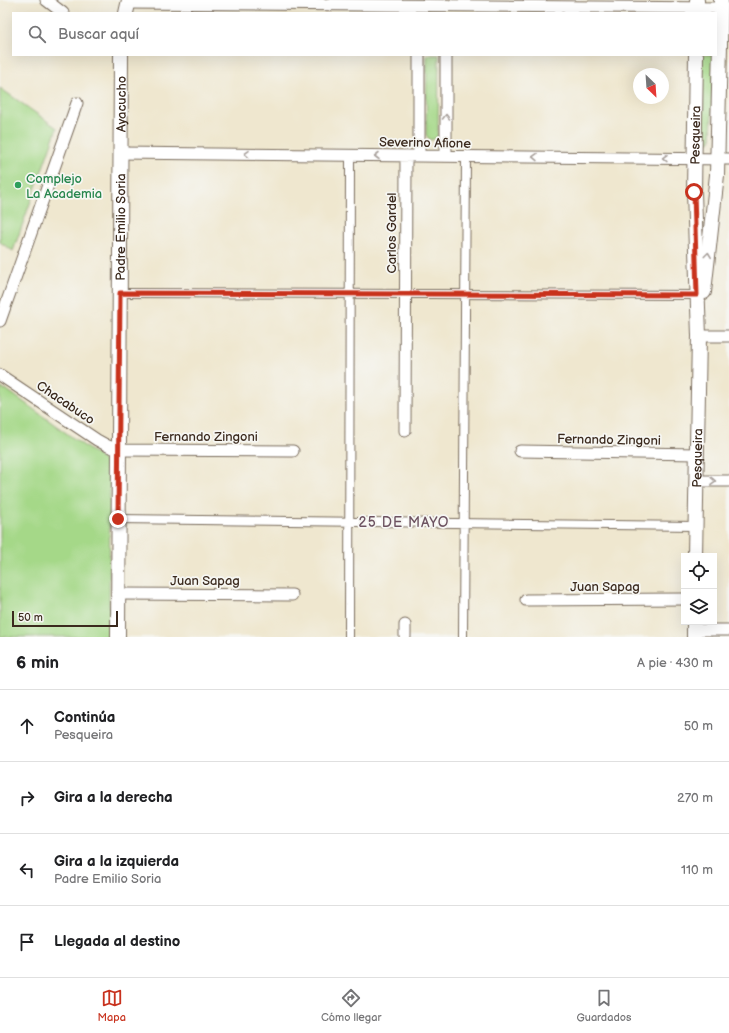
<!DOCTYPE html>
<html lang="es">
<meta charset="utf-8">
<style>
body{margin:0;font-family:"Balsamiq Sans",sans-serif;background:#f2f2f2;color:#202124}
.controls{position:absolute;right:12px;bottom:12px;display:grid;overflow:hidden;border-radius:0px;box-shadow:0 4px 16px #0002}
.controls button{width:36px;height:36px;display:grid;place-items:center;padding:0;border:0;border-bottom:1px solid #e0e0e0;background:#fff;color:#202124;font:20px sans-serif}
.compass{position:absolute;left:633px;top:68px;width:36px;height:36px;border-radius:50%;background:#fff;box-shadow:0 4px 16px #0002;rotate:155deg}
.scale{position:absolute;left:12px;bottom:10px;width:106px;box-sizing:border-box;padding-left:4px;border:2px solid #3b2a1e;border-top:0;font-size:11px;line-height:14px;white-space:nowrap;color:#3b2a1e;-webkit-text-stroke:3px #f6f6f2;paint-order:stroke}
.stop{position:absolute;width:12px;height:12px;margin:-9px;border:3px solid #c8321e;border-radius:50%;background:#fff}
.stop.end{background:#c8321e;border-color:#fff;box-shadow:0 1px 4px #0008}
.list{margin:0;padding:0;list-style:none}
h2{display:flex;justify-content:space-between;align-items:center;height:52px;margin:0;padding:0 16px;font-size:17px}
h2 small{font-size:13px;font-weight:400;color:#757577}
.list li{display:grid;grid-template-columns:26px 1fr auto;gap:12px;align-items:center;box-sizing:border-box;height:72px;padding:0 16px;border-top:1px solid #e0e0e0}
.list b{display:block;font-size:15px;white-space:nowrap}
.list p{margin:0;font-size:13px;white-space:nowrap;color:#757577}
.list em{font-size:13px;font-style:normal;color:#757577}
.icon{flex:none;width:22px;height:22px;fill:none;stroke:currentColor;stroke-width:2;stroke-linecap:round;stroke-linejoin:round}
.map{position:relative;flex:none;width:729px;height:637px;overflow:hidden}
.search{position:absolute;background:#fff;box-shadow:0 4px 16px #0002;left:12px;right:12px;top:12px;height:44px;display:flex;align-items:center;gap:10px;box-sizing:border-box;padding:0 14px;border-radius:0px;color:#757577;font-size:15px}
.sheet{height:340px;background:#fff}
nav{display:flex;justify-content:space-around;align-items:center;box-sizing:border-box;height:56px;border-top:1px solid #e0e0e0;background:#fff;font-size:11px;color:#757577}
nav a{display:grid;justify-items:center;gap:2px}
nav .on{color:#c8321e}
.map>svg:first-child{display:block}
.green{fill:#a5d888;stroke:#708153}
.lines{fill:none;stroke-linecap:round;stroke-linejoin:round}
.pedestrian-casing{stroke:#7a6c5c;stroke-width:10}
.minor-casing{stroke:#7a6c5c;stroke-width:13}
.tertiary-casing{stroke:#7a6c5c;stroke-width:16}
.pedestrian{stroke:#fff;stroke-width:8}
.minor{stroke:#fff;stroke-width:11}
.tertiary{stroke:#fff;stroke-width:14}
.oneway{stroke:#a79f9a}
.route{stroke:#c8321e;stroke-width:5}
.leisure-dot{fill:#2e9e5b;stroke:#f6f6f2;stroke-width:1.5}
.labels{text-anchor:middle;stroke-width:3.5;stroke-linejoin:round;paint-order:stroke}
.street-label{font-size:13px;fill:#3b2a1e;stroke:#f6f6f2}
.leisure-label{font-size:13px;fill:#27864d;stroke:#f6f6f2;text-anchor:start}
.neighbourhood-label{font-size:14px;letter-spacing:1px;fill:#6d5361;stroke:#f6f6f2}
</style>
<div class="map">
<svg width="729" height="637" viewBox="0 0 729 637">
<rect width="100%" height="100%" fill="#f6f6f2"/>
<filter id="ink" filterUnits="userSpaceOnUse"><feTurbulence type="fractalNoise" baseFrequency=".025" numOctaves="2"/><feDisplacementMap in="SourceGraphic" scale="8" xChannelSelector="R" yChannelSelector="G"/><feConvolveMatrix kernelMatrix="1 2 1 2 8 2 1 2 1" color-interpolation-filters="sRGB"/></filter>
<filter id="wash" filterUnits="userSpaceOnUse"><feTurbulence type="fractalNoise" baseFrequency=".012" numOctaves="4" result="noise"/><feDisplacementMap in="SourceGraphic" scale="16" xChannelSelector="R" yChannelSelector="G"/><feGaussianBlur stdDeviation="0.9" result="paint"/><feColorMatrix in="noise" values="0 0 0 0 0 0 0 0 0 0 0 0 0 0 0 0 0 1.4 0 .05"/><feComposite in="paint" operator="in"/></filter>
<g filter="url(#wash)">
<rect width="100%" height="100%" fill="#efe7cf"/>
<path class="green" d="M 427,55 L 439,55 L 438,134 L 437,137 L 432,140 L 429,139 L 426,135 Z
M 702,55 L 714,55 L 711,141 L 706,143 L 701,141 Z
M 0,88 L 57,128 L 13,251 L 0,242 Z
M 0,388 L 7,390 L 102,459 L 106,464 L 110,474 L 109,637 L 0,637 Z"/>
</g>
<g filter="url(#ink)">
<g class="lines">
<g class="pedestrian-casing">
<path id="pedestrian" d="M 120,293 L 697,295
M 118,519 L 696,526
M 349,637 L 350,155
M 463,637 L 466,156"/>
</g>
<g class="minor-casing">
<path id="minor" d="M 46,0 L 63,13
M 128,3 L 721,8
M 120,153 L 729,159
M 419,156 L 419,55
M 446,156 L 446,55
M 0,321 L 77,103
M 699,336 L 729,336
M 0,375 L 97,440 L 108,446 L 119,450 L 293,451
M 405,431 L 406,156
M 520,451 L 697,454
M 696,481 L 729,481
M 118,594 L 292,595
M 526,600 L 684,599
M 694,630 L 729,630
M 405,637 L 405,625"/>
</g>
<g class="tertiary-casing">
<g id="tertiary">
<path d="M 126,13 L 129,0"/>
<path d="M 697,13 L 697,0"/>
<path d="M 704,292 L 717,175 L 721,0"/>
<path id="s1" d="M 695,556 L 699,336 L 694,192 L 696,55"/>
<path id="s2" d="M 118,637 L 121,55"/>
<path d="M 694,637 L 694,622"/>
</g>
</g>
<use href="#pedestrian" class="pedestrian"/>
<use href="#minor" class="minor"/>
<use href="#tertiary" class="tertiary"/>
</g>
<defs><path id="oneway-chevron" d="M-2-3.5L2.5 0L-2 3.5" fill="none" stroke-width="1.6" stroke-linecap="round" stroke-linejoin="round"/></defs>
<g class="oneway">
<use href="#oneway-chevron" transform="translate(446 117) rotate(-90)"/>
<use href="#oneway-chevron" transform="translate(247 154) rotate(-179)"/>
<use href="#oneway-chevron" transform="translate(377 156) rotate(-180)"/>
<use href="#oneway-chevron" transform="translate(535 157) rotate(-179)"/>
<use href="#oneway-chevron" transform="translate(665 158) rotate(-179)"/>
<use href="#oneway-chevron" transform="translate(708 255) rotate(-83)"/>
<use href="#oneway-chevron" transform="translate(713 481) rotate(1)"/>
</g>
</g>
<g class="lines" filter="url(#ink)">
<path class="route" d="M 118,519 L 120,293 L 697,295 L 694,192"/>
</g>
<circle class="leisure-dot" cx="18" cy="185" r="4"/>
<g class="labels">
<g class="street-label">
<text dy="5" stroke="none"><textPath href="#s2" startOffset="533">Ayacucho</textPath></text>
<text dy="5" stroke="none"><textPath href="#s1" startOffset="421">Pesqueira</textPath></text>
<text transform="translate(425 142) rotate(1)" y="5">Severino Afione</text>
<text dy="5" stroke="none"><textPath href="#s2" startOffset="410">Padre Emilio Soria</textPath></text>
<text transform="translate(391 233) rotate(-90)" y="5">Carlos Gardel</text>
<text transform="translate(66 402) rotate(34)" y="5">Chacabuco</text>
<text x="206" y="441">Fernando Zingoni</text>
<text transform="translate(609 439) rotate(1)" y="5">Fernando Zingoni</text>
<text dy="5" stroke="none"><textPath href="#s1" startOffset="98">Pesqueira</textPath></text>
<text x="205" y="585">Juan Sapag</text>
<text x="605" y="591">Juan Sapag</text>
</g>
<g class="leisure-label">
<text x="26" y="183">Complejo<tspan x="26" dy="15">La Academia</tspan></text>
</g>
<g class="neighbourhood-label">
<text x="404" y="527">25 DE MAYO</text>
</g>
</g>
</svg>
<div class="controls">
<button><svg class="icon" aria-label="locate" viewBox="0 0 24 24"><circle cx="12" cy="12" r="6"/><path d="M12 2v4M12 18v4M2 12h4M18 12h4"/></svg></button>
<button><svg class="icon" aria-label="layers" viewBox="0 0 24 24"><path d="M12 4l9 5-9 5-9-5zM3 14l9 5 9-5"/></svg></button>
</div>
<svg class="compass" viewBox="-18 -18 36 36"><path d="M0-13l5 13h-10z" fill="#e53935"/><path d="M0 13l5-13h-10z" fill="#757577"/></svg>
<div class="scale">50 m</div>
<div class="stop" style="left:694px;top:192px"></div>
<div class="stop end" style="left:118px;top:519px"></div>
<div class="search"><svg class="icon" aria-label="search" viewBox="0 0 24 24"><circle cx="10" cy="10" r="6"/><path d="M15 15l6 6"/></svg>Buscar aquí</div>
</div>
<section class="sheet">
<h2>6 min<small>A pie · 430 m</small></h2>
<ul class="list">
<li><svg class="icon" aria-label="ahead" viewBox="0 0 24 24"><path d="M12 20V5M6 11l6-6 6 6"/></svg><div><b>Continúa</b><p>Pesqueira</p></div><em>50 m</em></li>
<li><svg class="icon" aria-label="right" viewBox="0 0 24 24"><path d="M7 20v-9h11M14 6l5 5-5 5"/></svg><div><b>Gira a la derecha</b></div><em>270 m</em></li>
<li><svg class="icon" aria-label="left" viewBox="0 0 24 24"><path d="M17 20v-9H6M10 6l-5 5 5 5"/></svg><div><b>Gira a la izquierda</b><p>Padre Emilio Soria</p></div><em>110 m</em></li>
<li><svg class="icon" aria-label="arrive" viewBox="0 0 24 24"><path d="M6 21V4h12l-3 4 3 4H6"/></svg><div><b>Llegada al destino</b></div></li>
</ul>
</section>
<nav>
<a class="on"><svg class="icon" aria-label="map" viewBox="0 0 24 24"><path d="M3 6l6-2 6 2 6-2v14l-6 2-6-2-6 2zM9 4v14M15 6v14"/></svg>Mapa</a>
<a><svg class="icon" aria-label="directions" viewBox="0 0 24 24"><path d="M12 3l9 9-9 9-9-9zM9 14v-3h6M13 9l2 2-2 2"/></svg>Cómo llegar</a>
<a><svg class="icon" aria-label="saved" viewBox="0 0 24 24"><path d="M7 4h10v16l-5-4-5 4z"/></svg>Guardados</a>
</nav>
